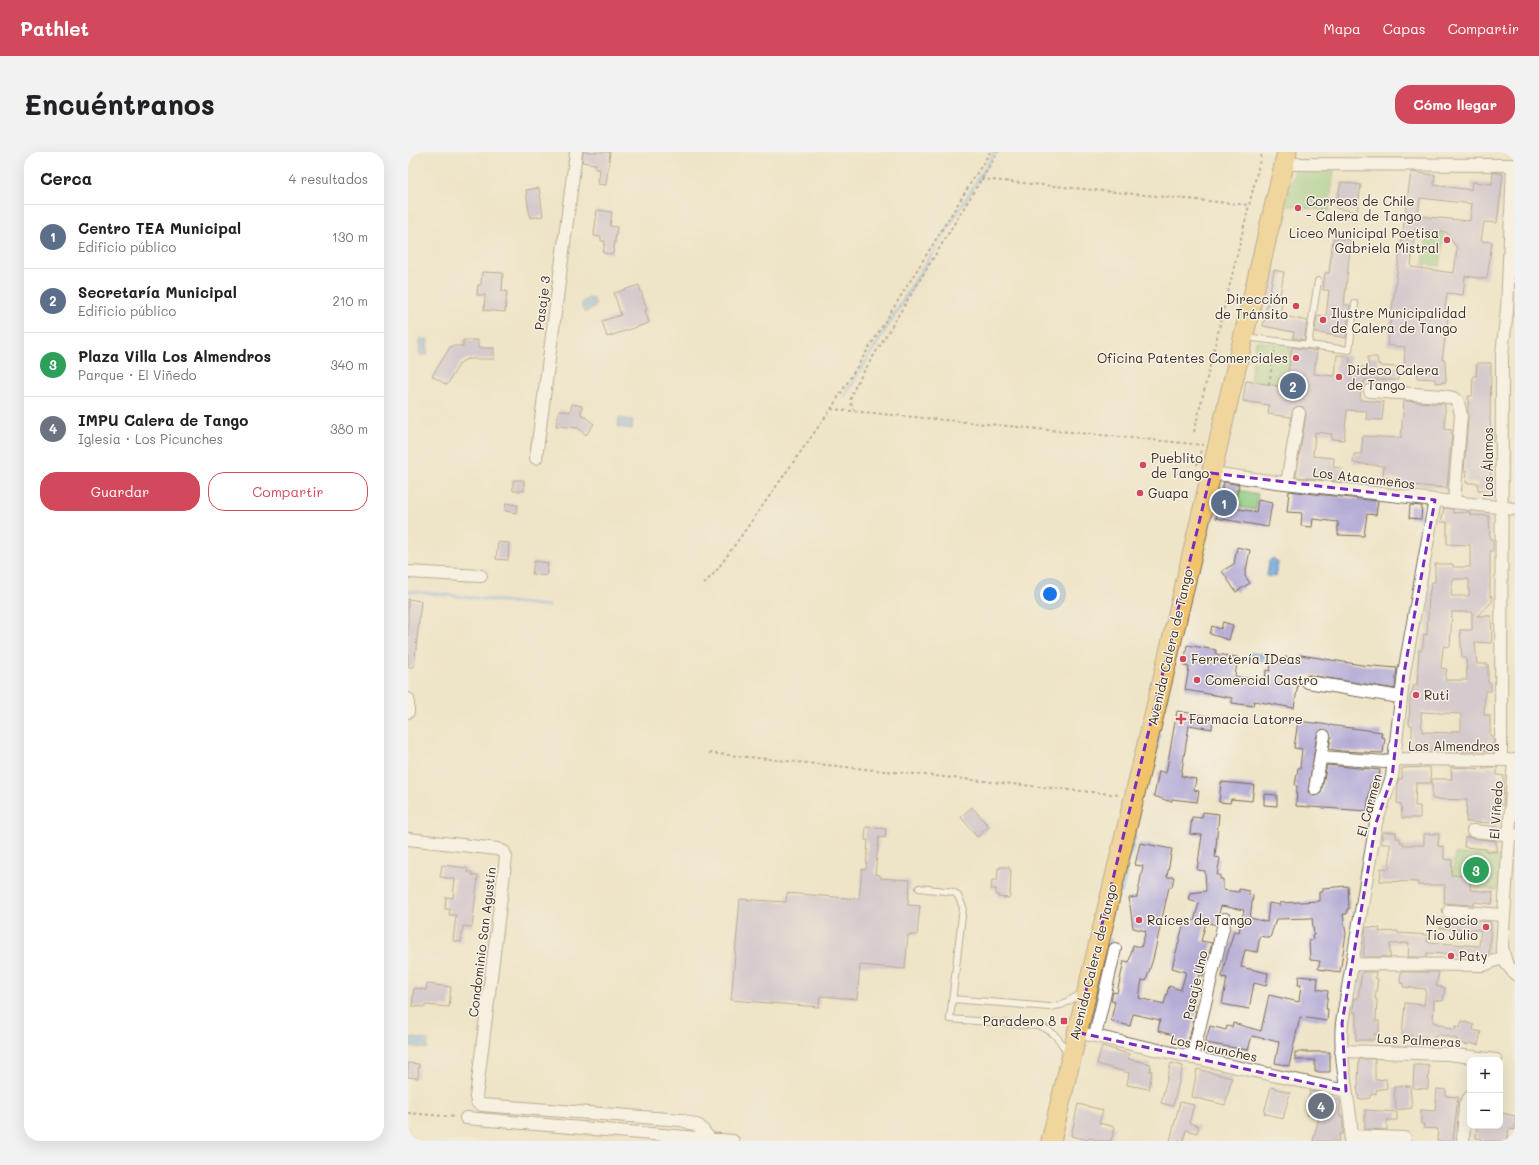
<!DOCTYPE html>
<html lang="es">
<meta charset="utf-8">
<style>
body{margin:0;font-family:Mali,sans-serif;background:#f2f2f2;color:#202124}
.controls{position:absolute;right:12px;bottom:12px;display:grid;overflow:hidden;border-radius:8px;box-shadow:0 4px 16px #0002}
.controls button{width:36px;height:36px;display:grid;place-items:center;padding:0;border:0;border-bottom:1px solid #e0e0e0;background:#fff;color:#202124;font:20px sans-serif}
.you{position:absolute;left:642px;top:442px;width:14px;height:14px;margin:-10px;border:3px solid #fff;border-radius:50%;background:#1a73e8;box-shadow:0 0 0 6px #1a73e833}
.badge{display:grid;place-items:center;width:26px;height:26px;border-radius:50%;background:#d1495b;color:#fff;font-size:13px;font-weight:700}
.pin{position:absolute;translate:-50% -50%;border:2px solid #fff;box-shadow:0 1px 4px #0006}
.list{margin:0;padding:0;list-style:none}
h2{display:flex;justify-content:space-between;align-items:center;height:52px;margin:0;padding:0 16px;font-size:17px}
h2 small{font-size:13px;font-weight:400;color:#757577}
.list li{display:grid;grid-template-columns:26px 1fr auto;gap:12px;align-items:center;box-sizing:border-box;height:64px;padding:0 16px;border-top:1px solid #e0e0e0}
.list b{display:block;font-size:15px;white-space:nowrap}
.list p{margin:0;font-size:13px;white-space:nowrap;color:#757577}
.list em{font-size:13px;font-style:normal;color:#757577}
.actions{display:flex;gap:8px;padding:12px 16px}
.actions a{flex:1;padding:9px 0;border:1px solid #d1495b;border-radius:16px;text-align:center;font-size:14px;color:#d1495b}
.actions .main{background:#d1495b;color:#fff}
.map{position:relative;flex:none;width:1107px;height:989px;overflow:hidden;border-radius:16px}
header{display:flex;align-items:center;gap:24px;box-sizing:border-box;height:56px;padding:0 20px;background:#d1495b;color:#fff}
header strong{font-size:19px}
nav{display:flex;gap:22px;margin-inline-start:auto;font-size:14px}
.intro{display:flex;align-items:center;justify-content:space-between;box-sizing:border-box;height:96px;padding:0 24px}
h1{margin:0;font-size:28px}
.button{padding:10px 18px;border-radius:16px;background:#d1495b;color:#fff;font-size:14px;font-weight:700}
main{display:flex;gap:24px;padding:0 24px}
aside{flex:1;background:#fff;border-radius:16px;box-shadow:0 4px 16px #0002}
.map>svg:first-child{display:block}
.green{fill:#8ecb81;stroke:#647a50}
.water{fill:#70a7de;stroke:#56687e}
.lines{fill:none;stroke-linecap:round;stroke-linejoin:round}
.stream{stroke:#70a7de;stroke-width:3}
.building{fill:#b5acd6;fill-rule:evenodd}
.lane-casing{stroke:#7a6b59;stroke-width:8}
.street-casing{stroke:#7a6b59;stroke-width:14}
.primary-casing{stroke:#7a6b59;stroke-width:21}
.path{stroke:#7a6b59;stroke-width:2;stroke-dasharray:3 3;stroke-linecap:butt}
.lane{stroke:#fff;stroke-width:6}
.street{stroke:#fff;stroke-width:12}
.primary{stroke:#f1c36a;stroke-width:19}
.marked{fill:none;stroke:#7b2cbf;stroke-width:3;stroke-dasharray:8 5;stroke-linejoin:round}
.poi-dot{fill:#d1495b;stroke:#f7f3e8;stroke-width:1.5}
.labels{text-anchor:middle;stroke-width:3;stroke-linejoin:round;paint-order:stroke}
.poi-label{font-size:13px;fill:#3b2a1e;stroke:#f7f3e8;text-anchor:start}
.street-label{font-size:13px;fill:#3b2a1e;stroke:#f7f3e8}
</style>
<header>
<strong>Pathlet</strong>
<nav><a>Mapa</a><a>Capas</a><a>Compartir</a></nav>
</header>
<div class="intro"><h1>Encuéntranos</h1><a class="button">Cómo llegar</a></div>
<main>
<aside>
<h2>Cerca<small>4 resultados</small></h2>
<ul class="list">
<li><span class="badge" style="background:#5c6f8a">1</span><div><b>Centro TEA Municipal</b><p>Edificio público</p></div><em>130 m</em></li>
<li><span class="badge" style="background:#5c6f8a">2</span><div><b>Secretaría Municipal</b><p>Edificio público</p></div><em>210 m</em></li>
<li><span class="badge" style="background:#2e9e5b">3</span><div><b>Plaza Villa Los Almendros</b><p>Parque · El Viñedo</p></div><em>340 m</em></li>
<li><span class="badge" style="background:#6b7280">4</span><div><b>IMPU Calera de Tango</b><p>Iglesia · Los Picunches</p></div><em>380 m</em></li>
</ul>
<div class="actions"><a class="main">Guardar</a><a>Compartir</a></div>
</aside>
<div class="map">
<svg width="1107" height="989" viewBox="0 0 1107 989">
<rect width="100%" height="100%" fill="#f7f3e8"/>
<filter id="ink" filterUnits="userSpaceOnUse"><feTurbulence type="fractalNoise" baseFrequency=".025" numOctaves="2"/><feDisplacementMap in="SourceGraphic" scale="8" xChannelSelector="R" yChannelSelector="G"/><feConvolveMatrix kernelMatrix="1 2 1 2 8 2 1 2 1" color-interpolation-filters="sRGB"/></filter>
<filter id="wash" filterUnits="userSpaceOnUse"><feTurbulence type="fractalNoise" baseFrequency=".012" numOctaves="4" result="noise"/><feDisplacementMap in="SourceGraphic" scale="16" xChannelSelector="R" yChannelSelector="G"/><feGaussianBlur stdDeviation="0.9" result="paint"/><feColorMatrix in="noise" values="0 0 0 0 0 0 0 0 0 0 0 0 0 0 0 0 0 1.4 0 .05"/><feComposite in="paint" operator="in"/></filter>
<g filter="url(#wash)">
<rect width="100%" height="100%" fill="#eee4c7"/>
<path class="green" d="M 887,16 L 926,18 L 921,59 L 878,53 Z
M 1019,80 L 1036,82 L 1032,114 L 1015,112 Z
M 848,189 L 883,194 L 877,233 L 842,228 Z
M 830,338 L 850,342 L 847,358 L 827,354 Z
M 1047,702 L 1092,704 L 1089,738 L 1043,733 Z"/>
<path class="water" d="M 181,146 L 186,147 L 188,154 L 177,161 L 174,156 L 174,150 Z
M 12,187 L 20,187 L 19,203 L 11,203 Z
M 211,266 L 225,268 L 224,277 L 210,275 Z
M 865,406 L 870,410 L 868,425 L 859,424 L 861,409 Z
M 843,501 L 856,502 L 856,509 L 843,508 Z
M 2,885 L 20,888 L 19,897 L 1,894 Z"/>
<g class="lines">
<path class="stream" d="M 437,243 L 587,0
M 0,439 L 140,454
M 743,618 L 751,583
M 726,688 L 727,684
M 720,710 L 725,692
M 713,741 L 718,720
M 700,793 L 702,788
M 694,819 L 696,809
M 691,833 L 694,823
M 686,851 L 690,837
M 681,876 L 686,856"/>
</g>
<g id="blocks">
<path class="building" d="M 175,0 L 202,0 L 198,33 L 190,32 L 192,17 L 187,17 L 188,12 L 174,10 Z
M 1003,20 L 1027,23 L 1026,33 L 1063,38 L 1064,30 L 1084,32 L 1085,20 L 1095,22 L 1089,71 L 1076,70 L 1073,89 L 1084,90 L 1079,127 L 1057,124 L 1055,143 L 1039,141 L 1037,157 L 1041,158 L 1034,208 L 1037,208 L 1038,230 L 1027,231 L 1027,227 L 1009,226 L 1010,219 L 996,219 L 997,195 L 979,193 ZM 1012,46 L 1064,52 L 1062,69 L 1010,64 ZM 1007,76 L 1038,80 L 1049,96 L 1046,121 L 1003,115 Z
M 933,30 L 953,33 L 949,60 L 928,56 Z
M 131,36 L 135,64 L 122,66 L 118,38 Z
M 189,58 L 204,60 L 202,74 L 209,75 L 205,102 L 195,101 L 197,89 L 193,89 L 193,85 L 186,84 Z
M 925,86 L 943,88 L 936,153 L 942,153 L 938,186 L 907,180 L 909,164 L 918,165 L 921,138 L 915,138 L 917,121 L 921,121 Z
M 866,118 L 876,120 L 872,143 L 875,144 L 872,163 L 899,169 L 896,188 L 885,186 L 886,180 L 855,174 Z
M 74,120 L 95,121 L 94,139 L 99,139 L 97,160 L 76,158 L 77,143 L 69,143 L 70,133 L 73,133 Z
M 231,133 L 239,158 L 237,158 L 241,171 L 199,185 L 194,169 L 213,163 L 206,141 Z
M 55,188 L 70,188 L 70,196 L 86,196 L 86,207 L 59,207 L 52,211 L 39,233 L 24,224 L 43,194 L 55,194 Z
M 884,195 L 909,199 L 906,222 L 927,224 L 929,203 L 942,204 L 941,215 L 960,215 L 960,205 L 969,205 L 970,212 L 972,212 L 972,214 L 990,215 L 990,228 L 956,228 L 956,233 L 953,233 L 952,248 L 976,250 L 974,268 L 958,267 L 959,259 L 939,258 L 936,288 L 923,287 L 924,282 L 907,280 L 905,304 L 926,306 L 925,315 L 934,316 L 933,329 L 888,325 L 898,262 L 895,255 L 892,254 L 886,256 L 883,265 L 860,262 L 861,253 L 835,249 L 838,229 L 878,235 Z
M 1069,211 L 1083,211 L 1082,268 L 1083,277 L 1086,277 L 1085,289 L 1078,288 L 1077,312 L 1083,313 L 1083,338 L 1070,338 L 1070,331 L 1058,331 L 1059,318 L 1056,320 L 1060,264 L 1060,244 L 1064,244 L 1065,224 L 1068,224 Z
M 996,249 L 1037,252 L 1037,277 L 1044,278 L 1039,336 L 993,332 L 993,328 L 975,325 L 976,314 L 945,311 L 946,302 L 953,302 L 955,284 L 993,286 Z
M 164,252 L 174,254 L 173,262 L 186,272 L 178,283 L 170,276 L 148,274 L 151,258 L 162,260 Z
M 105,328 L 116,328 L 116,339 L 105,339 Z
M 816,330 L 831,333 L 826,356 L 848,360 L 850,348 L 864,351 L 860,375 L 808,366 Z
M 881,339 L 970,349 L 968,363 L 959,362 L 956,384 L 930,383 L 930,370 L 905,367 L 904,375 L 893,374 L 894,361 L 879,360 Z
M 98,351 L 110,353 L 108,361 L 97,359 Z
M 1002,353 L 1014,354 L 1013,367 L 1001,366 Z
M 1036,356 L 1045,357 L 1045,361 L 1062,360 L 1062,363 L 1081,364 L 1082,387 L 1085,387 L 1085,399 L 1082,399 L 1082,444 L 1084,444 L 1084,450 L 1069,464 L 1083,464 L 1084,487 L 1083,491 L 1067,490 L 1069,512 L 1080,512 L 1080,531 L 1083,531 L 1083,539 L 1077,539 L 1076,563 L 1082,563 L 1082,584 L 1085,584 L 1085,593 L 1081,593 L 1081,599 L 1035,598 L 1021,597 L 1021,595 L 1004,595 L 1004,573 L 1001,573 L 1002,545 L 1006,533 L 1009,533 L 1011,498 L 1013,499 L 1015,494 L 1016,482 L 1019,483 L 1021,444 L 1024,430 L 1027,430 L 1027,412 L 1045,412 L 1045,415 L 1062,415 L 1062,393 L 1039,392 L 1039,370 L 1033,370 ZM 1045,427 L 1061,427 L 1061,444 L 1043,444 ZM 1044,460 L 1064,460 L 1064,478 L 1052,478 L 1054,506 L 1058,506 L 1059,528 L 1037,528 L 1039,517 L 1033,516 L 1035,496 L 1036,494 L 1042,495 ZM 1013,560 L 1053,562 L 1053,579 L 1044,579 L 1044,581 L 1014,580 Z
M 90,390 L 101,391 L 100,408 L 88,407 Z
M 829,395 L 842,398 L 837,424 L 842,431 L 828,440 L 814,419 L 826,412 Z
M 126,409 L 140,411 L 138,424 L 124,422 Z
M 0,447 L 13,449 L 6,515 L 0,515 Z
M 815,470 L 825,473 L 821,488 L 802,482 L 804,474 L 813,477 Z
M 779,493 L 808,498 L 808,502 L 830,505 L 827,524 L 857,529 L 858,518 L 862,519 L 863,510 L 876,512 L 877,505 L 892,507 L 893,503 L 954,513 L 989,516 L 987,537 L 901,523 L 891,526 L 886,556 L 846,549 L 845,554 L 824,551 L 824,546 L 777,538 L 781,515 L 776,514 Z
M 769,559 L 805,565 L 804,577 L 781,573 L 773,624 L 788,627 L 786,638 L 791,639 L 789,650 L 764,647 L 764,649 L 760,649 L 746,644 L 751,619 L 758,621 Z
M 890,569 L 974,580 L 973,585 L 977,586 L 975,601 L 933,599 L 921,597 L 923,585 L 921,579 L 914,577 L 909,583 L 900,640 L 906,644 L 913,641 L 919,613 L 972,618 L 970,632 L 962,631 L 959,659 L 888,654 L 889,634 L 887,633 L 890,616 L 892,616 L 894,597 L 886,596 Z
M 1022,615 L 1023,631 L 1008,631 L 1007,654 L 1012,654 L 1012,666 L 994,666 L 993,652 L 989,651 L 990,630 L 991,627 L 994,627 L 994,616 Z
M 1043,615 L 1079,617 L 1079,615 L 1089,615 L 1089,623 L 1096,624 L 1095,653 L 1091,653 L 1090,671 L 1058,670 L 1059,648 L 1024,647 L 1024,627 L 1044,627 Z
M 813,630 L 846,633 L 844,649 L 823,647 L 822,651 L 811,650 Z
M 856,642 L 869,643 L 869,654 L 856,653 Z
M 564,655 L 581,675 L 569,685 L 553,665 Z
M 795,660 L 811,662 L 807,705 L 812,706 L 809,723 L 812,723 L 812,727 L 815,727 L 815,738 L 831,740 L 831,737 L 841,739 L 841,743 L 845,744 L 842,766 L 859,770 L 861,751 L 872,753 L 872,751 L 911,749 L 911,740 L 915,740 L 915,736 L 940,734 L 941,757 L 939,757 L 939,762 L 935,762 L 938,782 L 932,820 L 910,817 L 912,809 L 902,808 L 901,788 L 905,788 L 904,783 L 906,783 L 904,766 L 868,767 L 862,786 L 852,784 L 849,800 L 837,798 L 833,815 L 860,821 L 858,834 L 846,831 L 841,857 L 814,852 L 819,826 L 814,825 L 816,814 L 826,779 L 831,780 L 836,758 L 813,754 L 808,773 L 798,770 L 793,789 L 804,791 L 795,824 L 791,823 L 785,851 L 787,851 L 785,858 L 788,859 L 780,890 L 765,886 L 766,883 L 750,879 L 752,868 L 725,862 L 722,874 L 706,870 L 703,868 L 707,850 L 703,849 L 705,840 L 709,841 L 716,809 L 721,810 L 725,793 L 733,795 L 738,779 L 725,776 L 721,746 L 729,745 L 735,714 L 727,713 L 732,691 L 764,697 L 759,725 L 766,725 L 764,735 L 761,735 L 745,807 L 738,829 L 734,828 L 731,846 L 756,852 L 761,834 L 773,838 L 778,820 L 764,816 L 777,766 L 786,769 L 791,751 L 780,748 L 782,741 L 798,739 L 797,719 L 789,718 L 794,683 L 782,682 L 784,665 L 794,666 Z
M 458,675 L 478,677 L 477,686 L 471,685 L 467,722 L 472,723 L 472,726 L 502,728 L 500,753 L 512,754 L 509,783 L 500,783 L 497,817 L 452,813 L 449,847 L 412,844 L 411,855 L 323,848 L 332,747 L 378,750 L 379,741 L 451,747 L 454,717 L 458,717 L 460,688 L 457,688 Z
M 974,680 L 988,680 L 988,686 L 992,686 L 992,690 L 995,690 L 995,693 L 1016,693 L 1016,682 L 1031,682 L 1030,694 L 1036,695 L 1036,707 L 1044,708 L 1043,723 L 1063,724 L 1062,738 L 1085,740 L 1084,752 L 1067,750 L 1066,753 L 1064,753 L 1036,751 L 1037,733 L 1010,733 L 1010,730 L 972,729 L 973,716 L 981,717 L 982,707 L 982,692 L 974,692 Z
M 1057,685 L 1088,689 L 1088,700 L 1078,699 L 1078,697 L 1056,695 Z
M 34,713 L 59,716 L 59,720 L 64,720 L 64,723 L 70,724 L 64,775 L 55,774 L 53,790 L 45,789 L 48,763 L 41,763 L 42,757 L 37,757 L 38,745 L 45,746 L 47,727 L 32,725 Z
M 592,715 L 601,715 L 601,718 L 603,718 L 602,745 L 600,746 L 590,745 L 590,743 L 588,742 L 588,737 L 583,737 L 584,728 L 589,728 L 590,716 L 592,717 Z
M 1032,766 L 1083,770 L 1081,802 L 1059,801 L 1059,803 L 1019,801 L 1018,805 L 1000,805 L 1001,791 L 982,792 L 982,805 L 955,805 L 958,775 L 972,776 L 971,780 L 990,779 L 990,781 L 1020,783 L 1019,790 L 1071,794 L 1073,778 L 1032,776 Z
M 954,820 L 968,820 L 967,826 L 970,827 L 967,847 L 969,847 L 968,869 L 971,869 L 971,882 L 966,882 L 966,888 L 948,888 L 948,860 L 945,860 L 946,846 L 950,846 Z
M 993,820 L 1031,820 L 1028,834 L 1037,836 L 1035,849 L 1026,848 L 1025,870 L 1047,878 L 1047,874 L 1052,875 L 1054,869 L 1066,873 L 1065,878 L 1073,880 L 1070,893 L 1061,891 L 1060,893 L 1049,890 L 1049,887 L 1028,882 L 1028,885 L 994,883 L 997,851 L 1016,853 L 1018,837 L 995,835 L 995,831 L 992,831 Z
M 891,824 L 910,826 L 909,837 L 920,839 L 918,857 L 920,857 L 919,869 L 892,865 L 881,914 L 867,911 L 871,890 L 844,884 L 840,898 L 797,891 L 802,874 L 818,878 L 819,874 L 824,875 L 825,871 L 853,879 L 861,843 L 891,850 L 893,833 L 890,833 Z
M 19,832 L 43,835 L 41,855 L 17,853 L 17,855 L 4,854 L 6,836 L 18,838 Z
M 694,894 L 721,902 L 720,907 L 743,912 L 742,919 L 744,919 L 741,937 L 719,933 L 721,921 L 689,912 Z
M 887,900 L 922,900 L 922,920 L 907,920 L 907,908 L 887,908 Z
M 951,907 L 967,907 L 967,928 L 978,927 L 979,936 L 968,938 L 968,942 L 962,943 L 962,946 L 951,948 L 949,934 L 950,934 Z
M 0,911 L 11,912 L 10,926 L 0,925 Z
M 763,911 L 775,914 L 765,954 L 753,951 Z
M 1006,913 L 1021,913 L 1020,937 L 1005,936 Z
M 789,917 L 824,926 L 817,953 L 784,945 Z
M 1002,934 L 1004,956 L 988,958 L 986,935 Z
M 863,935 L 882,941 L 875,967 L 856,961 Z
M 1029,937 L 1038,938 L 1038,944 L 1050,945 L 1045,989 L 1029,989 L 1030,977 L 1015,976 L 1016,972 L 1013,972 L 1013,958 L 1027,959 Z
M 902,939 L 921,943 L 920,946 L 932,948 L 932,965 L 935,965 L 935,982 L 932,982 L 931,989 L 905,989 L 911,965 L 898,963 Z
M 772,950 L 786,953 L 781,971 L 791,974 L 789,981 L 778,978 L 775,989 L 762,989 Z
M 670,952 L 695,958 L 691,971 L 707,975 L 703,989 L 693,989 L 681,986 L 680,988 L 663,984 Z
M 957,958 L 989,960 L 989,968 L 979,968 L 979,978 L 957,977 Z
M 1094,961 L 1107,964 L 1107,978 L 1101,977 L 1099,989 L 1073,989 L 1073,987 L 1068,986 L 1069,974 L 1091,976 Z"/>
</g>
</g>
<g filter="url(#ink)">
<use href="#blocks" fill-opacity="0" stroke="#7a6b59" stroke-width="1"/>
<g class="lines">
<g class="lane-casing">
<path id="lane" d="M 837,185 L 941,198 L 947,152
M 900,193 L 910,129
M 511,736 L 546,740 L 550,744 L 555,755 L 542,867 L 631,874 C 646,879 653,888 659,902
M 544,847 L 641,855 L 653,853 L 675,841"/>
</g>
<g class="street-casing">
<path id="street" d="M 877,12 L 1107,13
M 962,239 L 1034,244 L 1045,246 L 1050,250 L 1053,263 L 1046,350
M 128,306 L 168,0
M 803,321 L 868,330 L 1107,357
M 879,331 L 891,261
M 0,420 L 73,424
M 900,530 L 992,545
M 0,547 L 0,560
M 913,605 L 977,610 L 985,607 L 1100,608
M 1093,608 L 1094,202 L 1099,158 L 1105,13
M 1106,608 L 1094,795 L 1098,811 L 1107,822
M 907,637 L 916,584
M 1065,679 L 1107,683
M 0,687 L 89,697 L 96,700 L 98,705 L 68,945 L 69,950 L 74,953 L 274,968 L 291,974 L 302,987
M 1041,759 L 1095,763
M 944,812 L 1076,813 L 1096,805
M 668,880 L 938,939
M 687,884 L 707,797
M 933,899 L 1040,902 L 1088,908
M 784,906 L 817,767
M 58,966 L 325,989
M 943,984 L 997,986
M 942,989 C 945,970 940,955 938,936 C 935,914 932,893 934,871 L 968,671 L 984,625 L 996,521 L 1027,348
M 1055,989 L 1057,952 L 1062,945"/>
</g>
<g class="primary-casing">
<path id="primary" d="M 643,989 L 755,526 L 879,0"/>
</g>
<path class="path" d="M 573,27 L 841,53
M 861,232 L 867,196
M 423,257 L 796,293
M 447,259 C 439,249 444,242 449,231 L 590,0
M 786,280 L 854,0
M 789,313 L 793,298
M 296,432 L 309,418 L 423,257 L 582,0
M 301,601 L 712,643
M 0,961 L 47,965"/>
<use href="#lane" class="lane"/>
<use href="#street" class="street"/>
<use href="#primary" class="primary"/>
</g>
</g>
<path d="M0 0H1107V989H0ZM 803,321 L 1027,348 L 996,521 L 984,625 L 968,671 L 934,871 L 938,939 L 668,880 Z" fill="#eee4c7" fill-opacity=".55" fill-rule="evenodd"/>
<path class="marked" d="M 803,321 L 1027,348 L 996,521 L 984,625 L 968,671 L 934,871 L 938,939 L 668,880 Z"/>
<g class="poi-dot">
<circle cx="890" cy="56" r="4"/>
<circle cx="1039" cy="88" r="4"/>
<circle cx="888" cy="154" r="4"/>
<circle cx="915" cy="168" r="4"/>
<circle cx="888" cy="206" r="4"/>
<circle cx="931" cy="225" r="4"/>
<circle cx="735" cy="313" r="4"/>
<circle cx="732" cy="341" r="4"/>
<circle cx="775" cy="507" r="4"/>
<circle cx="789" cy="528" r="4"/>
<circle cx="1008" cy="543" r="4"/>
<path d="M771 561h4v4h4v4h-4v4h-4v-4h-4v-4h4z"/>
<circle cx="731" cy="768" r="4"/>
<circle cx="1078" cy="775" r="4"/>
<circle cx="1043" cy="804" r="4"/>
<rect x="652" y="865" width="8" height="8" rx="2"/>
</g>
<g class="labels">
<g class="poi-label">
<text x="898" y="54">Correos de Chile<tspan x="898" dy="15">- Calera de Tango</tspan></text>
<text x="1031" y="86" text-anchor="end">Liceo Municipal Poetisa<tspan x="1031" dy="15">Gabriela Mistral</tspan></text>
<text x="880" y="152" text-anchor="end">Dirección<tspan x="880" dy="15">de Tránsito</tspan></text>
<text x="923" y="166">Ilustre Municipalidad<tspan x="923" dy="15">de Calera de Tango</tspan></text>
<text x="880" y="211" text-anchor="end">Oficina Patentes Comerciales</text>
<text x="939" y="223">Dideco Calera<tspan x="939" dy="15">de Tango</tspan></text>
<text x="743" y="311">Pueblito<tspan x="743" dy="15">de Tango</tspan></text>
<text x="740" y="346">Guapa</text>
<text x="783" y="512">Ferretería IDeas</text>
<text x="797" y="533">Comercial Castro</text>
<text x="1016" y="548">Ruti</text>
<text x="781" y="572">Farmacia Latorre</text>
<text x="739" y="773">Raíces de Tango</text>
<text x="1070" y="773" text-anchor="end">Negocio<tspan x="1070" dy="15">Tio Julio</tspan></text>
<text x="1051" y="809">Paty</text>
<text x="648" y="874" text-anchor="end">Paradero 8</text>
</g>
<g class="street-label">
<text transform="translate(134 151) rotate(-83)" y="5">Pasaje 3</text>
<text transform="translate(1080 310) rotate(-90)" y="5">Los Álamos</text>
<text transform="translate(956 326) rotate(7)" y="5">Los Atacameños</text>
<text transform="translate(762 495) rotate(-77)" y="5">Avenida Calera de Tango</text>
<text x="1046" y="599">Los Almendros</text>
<text transform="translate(961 653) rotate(-75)" y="5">El Carmen</text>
<text transform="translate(1088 658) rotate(-86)" y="5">El Viñedo</text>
<text transform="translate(74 790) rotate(-83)" y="5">Condominio San Agustín</text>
<text transform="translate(685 810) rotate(-76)" y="5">Avenida Calera de Tango</text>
<text transform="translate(787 833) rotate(-77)" y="5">Pasaje Uno</text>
<text transform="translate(1011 888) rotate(3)" y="5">Las Palmeras</text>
<text transform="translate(806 896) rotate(12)" y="5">Los Picunches</text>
</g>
</g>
</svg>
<div class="controls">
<button>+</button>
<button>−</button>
</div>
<div class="you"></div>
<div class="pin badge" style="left:816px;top:351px;background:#5c6f8a">1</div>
<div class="pin badge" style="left:885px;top:234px;background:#5c6f8a">2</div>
<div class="pin badge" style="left:1068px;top:718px;background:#2e9e5b">3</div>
<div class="pin badge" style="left:913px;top:954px;background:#6b7280">4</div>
</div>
</main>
